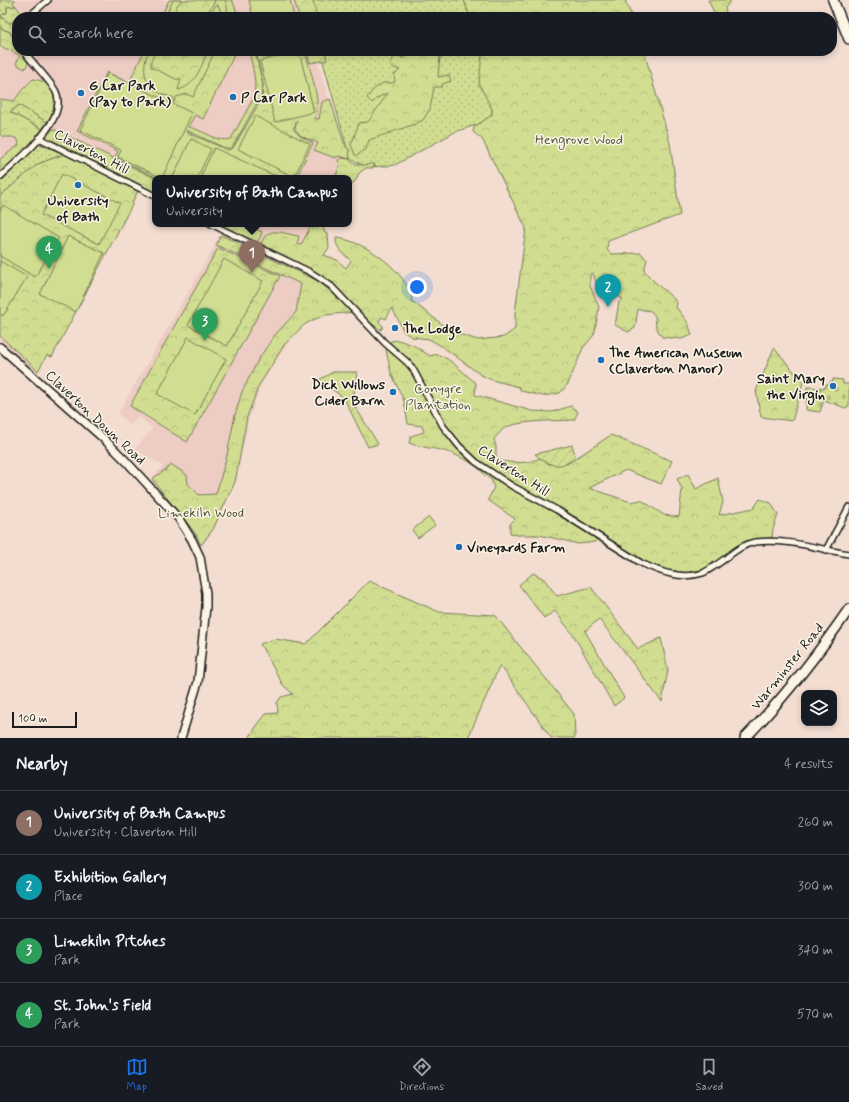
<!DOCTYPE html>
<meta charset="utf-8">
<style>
body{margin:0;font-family:Mynerve,sans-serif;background:#242831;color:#f1f3f6}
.controls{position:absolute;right:12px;bottom:12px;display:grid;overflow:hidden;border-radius:8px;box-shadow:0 2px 6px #0003}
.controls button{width:36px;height:36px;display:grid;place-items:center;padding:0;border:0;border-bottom:1px solid #363941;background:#171b24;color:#f1f3f6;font:20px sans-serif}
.scale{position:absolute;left:12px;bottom:10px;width:65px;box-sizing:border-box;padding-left:4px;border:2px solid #1c1c1c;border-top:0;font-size:11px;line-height:14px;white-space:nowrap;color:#1c1c1c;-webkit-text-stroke:3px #fcf5e5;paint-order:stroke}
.you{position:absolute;left:417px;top:287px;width:14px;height:14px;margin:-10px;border:3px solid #fff;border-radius:50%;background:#1a73e8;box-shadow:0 0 0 6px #1a73e833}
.badge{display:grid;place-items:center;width:26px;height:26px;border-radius:50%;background:#1a73e8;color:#fff;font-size:13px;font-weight:700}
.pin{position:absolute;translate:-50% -33px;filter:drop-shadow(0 1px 2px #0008)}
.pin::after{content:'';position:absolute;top:21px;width:14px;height:12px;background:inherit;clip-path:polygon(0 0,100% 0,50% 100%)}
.popup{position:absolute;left:152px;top:175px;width:200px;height:52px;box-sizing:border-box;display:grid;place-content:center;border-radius:8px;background:#171b24;filter:drop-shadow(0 1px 3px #0005);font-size:13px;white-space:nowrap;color:#9ea1a6}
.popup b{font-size:15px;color:#f1f3f6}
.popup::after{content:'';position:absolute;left:50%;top:100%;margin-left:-8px;border:8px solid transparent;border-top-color:#171b24}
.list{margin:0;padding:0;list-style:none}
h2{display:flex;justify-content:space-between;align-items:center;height:52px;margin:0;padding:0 16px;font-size:17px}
h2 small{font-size:13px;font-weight:400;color:#9ea1a6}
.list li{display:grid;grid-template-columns:26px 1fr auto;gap:12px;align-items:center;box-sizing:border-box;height:64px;padding:0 16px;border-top:1px solid #363941}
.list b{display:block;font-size:15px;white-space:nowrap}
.list p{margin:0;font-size:13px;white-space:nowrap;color:#9ea1a6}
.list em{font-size:13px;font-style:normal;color:#9ea1a6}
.icon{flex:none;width:22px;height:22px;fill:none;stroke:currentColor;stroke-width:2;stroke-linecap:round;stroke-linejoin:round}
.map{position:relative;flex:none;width:849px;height:738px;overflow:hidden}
.search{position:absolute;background:#171b24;box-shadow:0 2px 6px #0003;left:12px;right:12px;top:12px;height:44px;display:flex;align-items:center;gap:10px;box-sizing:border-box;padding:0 14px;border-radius:16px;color:#9ea1a6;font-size:15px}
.sheet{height:308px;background:#171b24}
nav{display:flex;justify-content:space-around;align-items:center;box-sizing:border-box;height:56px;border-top:1px solid #363941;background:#171b24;font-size:11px;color:#9ea1a6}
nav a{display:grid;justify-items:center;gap:2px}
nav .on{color:#1a73e8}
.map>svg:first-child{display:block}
.built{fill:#edccc3}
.grass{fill:url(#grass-dots);stroke:#767d56}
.forest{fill:url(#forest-crowns);stroke:#767d56}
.cemetery{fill:url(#cemetery-stones);stroke:#767d56}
.garden{fill:url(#garden-furrows);stroke:#767d56}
.pitch{fill:#d1de91;stroke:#767d56}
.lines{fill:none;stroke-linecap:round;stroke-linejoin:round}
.street-casing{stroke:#1c1c1c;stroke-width:8}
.secondary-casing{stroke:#1c1c1c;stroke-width:10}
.highway-casing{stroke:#1c1c1c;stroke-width:12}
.street{stroke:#fcf5e5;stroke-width:5}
.secondary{stroke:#fcf5e5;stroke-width:7}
.highway{stroke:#fcf5e5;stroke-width:9}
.poi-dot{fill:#1f6fb2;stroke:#fcf5e5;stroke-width:1.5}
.labels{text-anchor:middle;stroke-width:3;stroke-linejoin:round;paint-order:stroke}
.poi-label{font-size:14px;font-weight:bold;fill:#1c1c1c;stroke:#fcf5e5;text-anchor:start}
.park-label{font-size:14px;fill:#52563f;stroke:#fcf5e5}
.street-label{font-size:14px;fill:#1c1c1c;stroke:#fcf5e5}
</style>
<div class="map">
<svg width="849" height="738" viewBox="0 0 849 738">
<defs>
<pattern id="grass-dots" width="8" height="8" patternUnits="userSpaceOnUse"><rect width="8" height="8" fill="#d1de91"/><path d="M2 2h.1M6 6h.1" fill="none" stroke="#b3be7c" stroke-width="1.8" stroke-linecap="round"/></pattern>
<pattern id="forest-crowns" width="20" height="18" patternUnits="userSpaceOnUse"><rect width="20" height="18" fill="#d1de91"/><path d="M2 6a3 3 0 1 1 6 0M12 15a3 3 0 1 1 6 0" fill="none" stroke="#b3be7c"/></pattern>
<pattern id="cemetery-stones" width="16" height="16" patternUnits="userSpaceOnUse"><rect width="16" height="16" fill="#d1de91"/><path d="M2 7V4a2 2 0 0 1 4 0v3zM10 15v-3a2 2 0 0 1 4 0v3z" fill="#b3be7c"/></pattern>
<pattern id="garden-furrows" width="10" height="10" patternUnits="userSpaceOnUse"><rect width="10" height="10" fill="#d1de91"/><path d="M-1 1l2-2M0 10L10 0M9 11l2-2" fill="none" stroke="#b3be7c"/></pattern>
</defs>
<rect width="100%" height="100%" fill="#f3ddd1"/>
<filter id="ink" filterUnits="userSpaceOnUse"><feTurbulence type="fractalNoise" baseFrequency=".025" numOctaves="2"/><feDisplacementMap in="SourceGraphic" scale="8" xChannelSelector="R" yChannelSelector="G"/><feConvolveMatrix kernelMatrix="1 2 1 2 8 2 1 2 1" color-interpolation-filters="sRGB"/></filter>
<g filter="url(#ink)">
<path class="built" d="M 0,0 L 313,0 L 317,17 L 17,17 L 17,51 L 325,51 L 327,60 L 318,62 L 348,166 L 343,178 L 155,178 L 155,200 L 139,192 L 52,358 L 47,356 L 37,374 L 0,341 Z
M 204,224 L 321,224 L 299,270 L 319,280 L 350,310 L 325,312 L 303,325 L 286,345 L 261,385 L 249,418 L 237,479 L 214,530 L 200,549 L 194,534 L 181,516 L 150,480 L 163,466 L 135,449 L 153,428 L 138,416 L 131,425 L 118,414 L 222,233 Z"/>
<path class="grass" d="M 0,0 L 15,0 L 13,3 L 16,6 L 7,7 L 7,13 L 3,14 L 2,18 L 7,21 L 9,23 L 11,23 L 21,14 L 24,17 L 17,17 L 17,39 L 13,38 L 10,32 L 0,28 Z
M 306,0 L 464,0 L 470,17 L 310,17 Z
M 320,51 L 482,51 L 489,102 L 492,109 L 492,115 L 479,124 L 455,132 L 395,165 L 386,166 L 367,167 L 350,159 Z
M 19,105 L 47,122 L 42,129 L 10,112 Z
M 40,144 L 64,154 L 38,164 L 0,196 L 0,181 Z"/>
<path class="forest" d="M 169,0 L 232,0 L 239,17 L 161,17 Z
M 294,0 L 313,0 L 317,17 L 299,17 Z
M 464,0 L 625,0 L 632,17 L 470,17 Z
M 708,0 L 731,0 L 725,8 L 727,17 L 716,17 Z
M 16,6 L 21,13 L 11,23 L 9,23 L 1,16 L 3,14 L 7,13 L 7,7 Z
M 0,28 L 10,32 L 13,38 L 17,39 L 17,51 L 20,51 L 28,63 L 25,69 L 16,64 L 20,55 L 0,46 Z
M 144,51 L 236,51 L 203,119 L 195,115 L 188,127 C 202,129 217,143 231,139 L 253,99 C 258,84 252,66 249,51 L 255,51 L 263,85 L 261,96 L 233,146 L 230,148 L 225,148 L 190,132 L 187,130 L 186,132 L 228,150 L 233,148 L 262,98 L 263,84 L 256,51 L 305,51 C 308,64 324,108 314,118 L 319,119 L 322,102 L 330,99 L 344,143 L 349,150 L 350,159 L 339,156 L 335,158 L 314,150 L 318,143 L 301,136 L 295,129 L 297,121 L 293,129 L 300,136 L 313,143 L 296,178 L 157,178 L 115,157 L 118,151 L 77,131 L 107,72 L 129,83 Z
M 307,51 L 325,51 L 327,60 L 310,63 Z
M 407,51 L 437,51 L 440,57 L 438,77 L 449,75 L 451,81 L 442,84 L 442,87 L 434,87 L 430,109 L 423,120 L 415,124 L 369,140 L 366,149 L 356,156 L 351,145 L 359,123 L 368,122 L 388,93 L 377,98 L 372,103 L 367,98 L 374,89 L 383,83 L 390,83 L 395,82 L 394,75 L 400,70 L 391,67 L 391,63 L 395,55 L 404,58 Z
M 482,51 L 644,51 L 670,143 L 680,215 L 608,241 L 607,250 L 611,254 L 641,253 L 647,260 L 644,270 C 653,282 666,291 677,302 L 676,307 L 688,323 L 692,335 L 682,339 L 662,337 L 656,327 L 655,316 L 651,311 L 638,309 L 635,328 L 628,332 L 615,325 L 619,302 L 623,299 L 614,294 L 604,294 L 602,298 L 600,296 L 593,273 L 590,274 L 590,286 L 599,307 L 595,331 L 593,336 L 583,348 L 568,384 L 560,393 L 543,396 L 521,391 L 519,387 L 492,380 L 481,375 L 443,347 L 429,339 L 412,337 L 404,332 C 400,323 396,316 392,308 L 386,319 L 381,317 L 379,322 L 383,326 L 381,330 L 368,321 L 322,276 L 261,245 C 266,224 284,234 299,236 L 297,244 L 301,245 L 312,224 L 324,224 L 323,227 L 325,233 L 328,234 L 329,248 L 324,255 L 337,260 L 346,268 L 351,261 C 345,255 335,248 336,238 C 364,240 409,272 412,301 L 452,332 L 478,340 L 504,337 L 515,329 L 515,313 L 526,228 L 482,139 L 473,132 L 474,127 L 492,115 L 492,109 L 479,84 L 482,54 Z
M 33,79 C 58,82 59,105 47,122 L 19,105 L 10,112 L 42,129 L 28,147 L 0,174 L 0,159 L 19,145 L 18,140 L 13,137 L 3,137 L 0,134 L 0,99 L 14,101 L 22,90 Z
M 53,129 L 155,178 L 155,192 L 46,137 Z
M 64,154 L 138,191 L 132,202 L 133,203 L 52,357 L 47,355 L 38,371 L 0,336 L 0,196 L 38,164 Z
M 341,158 L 349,159 C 356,168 365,164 375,164 L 373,168 L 366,168 L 359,173 L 356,180 L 349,187 L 349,178 L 335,178 L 340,165 L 338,160 Z
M 219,224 L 246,224 L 262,232 L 260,238 L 256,243 Z
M 221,235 L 318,281 L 355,312 L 325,315 L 313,320 L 304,325 L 285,344 L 259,385 L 247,417 L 235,482 L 213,529 L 201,545 L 195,533 L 152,479 L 172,465 L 187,475 L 188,484 L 199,495 L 216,494 L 227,455 L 235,415 L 242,392 L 258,360 L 274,336 L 296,312 L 301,284 L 216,245 Z
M 218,248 L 280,276 L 187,442 L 130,406 Z
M 398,340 L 413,345 L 430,356 C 433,355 436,354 439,355 C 452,359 465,375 476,383 L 475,395 L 532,411 L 552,412 L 571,406 L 578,412 L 574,420 C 558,421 516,420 503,429 C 500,432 497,436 494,439 L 496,447 L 496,456 L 501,461 C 515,463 527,464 540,458 L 549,464 L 567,464 L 611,435 L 672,461 L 661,484 L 626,470 L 589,488 L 631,502 L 641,500 L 664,515 L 679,517 L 682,489 L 677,479 L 688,474 L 696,489 L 718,478 L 723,502 L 719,515 L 754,508 L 760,499 L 771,503 L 778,515 L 773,529 L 772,537 C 760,540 747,541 736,546 C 724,553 714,566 701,570 C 665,582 628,552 600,534 L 595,542 L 578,544 L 558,539 L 539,535 L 517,535 L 510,533 L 510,524 L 515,519 L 488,500 L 494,487 L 491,479 C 485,477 482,471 477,467 C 472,463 464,459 458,456 C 442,448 425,449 409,443 L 411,436 L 424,432 L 422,426 L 408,424 L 404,401 L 391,373 L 386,350 L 391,341 Z
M 774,348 L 803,382 L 792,421 L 761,417 L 756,391 Z
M 333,372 L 357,372 L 353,403 L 378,444 L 368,447 L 344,398 L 319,380 Z
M 533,573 L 544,579 L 557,596 L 591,587 L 638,649 L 661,638 L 668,670 L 662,702 L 599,619 L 585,631 L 624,698 L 614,706 L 574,636 L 555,611 L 544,618 L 519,585 Z
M 369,581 L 439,612 L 495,615 L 574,714 L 575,738 L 551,738 L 500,665 L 468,738 L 249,738 L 256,727 L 266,714 L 278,713 L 277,703 L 281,697 L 293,694 L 283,685 L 260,644 L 275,639 L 306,644 Z"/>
<path class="cemetery" d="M 833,379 L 843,380 L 843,384 L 849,384 L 849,406 L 845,408 L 824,400 L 820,412 L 806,410 L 807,387 L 825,388 L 826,384 L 830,385 L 830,382 L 833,382 Z"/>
<path class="garden" d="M 572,445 L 576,458 C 559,469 550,467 535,454 Z"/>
<path class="pitch" d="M 173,0 L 183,0 L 178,4 L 172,17 L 165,17 Z
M 213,0 L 225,0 L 227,6 L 228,17 L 221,17 L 220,9 L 217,4 L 209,15 L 207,14 L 215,1 Z
M 249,0 L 290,0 L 294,17 L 253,17 Z
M 149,51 L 156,51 L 151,61 L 151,67 L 178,80 L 179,78 L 181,79 L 178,90 C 196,86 201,66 208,51 L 215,51 L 193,97 L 187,94 L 176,97 L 174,102 L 172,101 L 173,97 C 148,94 138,73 149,51 Z
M 299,51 L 314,112 L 275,122 L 260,61 Z
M 108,73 L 192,113 L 162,178 L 118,157 L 121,150 L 80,130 Z
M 255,116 L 310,144 L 294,177 L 238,149 Z
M 191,139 L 211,149 L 197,178 L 174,178 L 173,177 Z
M 214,148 L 280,178 L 200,178 Z
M 62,174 L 120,203 L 99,244 L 41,215 Z
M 3,205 L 59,238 L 35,277 L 0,256 L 0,211 Z
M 68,236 L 104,253 L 76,312 L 40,294 Z
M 224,259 L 263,281 L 227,346 L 188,325 Z
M 0,261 L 27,277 L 3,316 L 0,314 Z
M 188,337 L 226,359 L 195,415 L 157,394 Z
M 429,517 L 435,525 L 418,538 L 412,530 Z"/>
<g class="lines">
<g class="street-casing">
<path id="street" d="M 28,17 L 48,0
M 39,138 L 155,196
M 0,177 C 18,160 69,120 56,92 C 50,80 32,63 24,51
M 211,224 L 310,272 L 321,279 L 331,286 L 385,343 L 407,362 L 413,369 L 443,426 L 459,446 L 476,462 L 512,486 L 557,510 L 641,563 C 660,572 682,580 703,573 C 711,569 719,563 726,558 C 735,551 744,544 755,542 C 786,538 819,549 849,554
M 826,550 L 849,507"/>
</g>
<g class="secondary-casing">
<path id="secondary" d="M 0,347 L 105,440 L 126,461 L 179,519 L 192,540 L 200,557 L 206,593 L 206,607 L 198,682 L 181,738"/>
</g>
<g class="highway-casing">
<path id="highway" d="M 833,0 L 849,39
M 745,738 C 783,699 818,654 849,609"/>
</g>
<use href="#street" class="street"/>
<use href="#secondary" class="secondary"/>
<use href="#highway" class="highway"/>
</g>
</g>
<g class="poi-dot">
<circle cx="81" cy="93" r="4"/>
<circle cx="233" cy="97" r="4"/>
<circle cx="78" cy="185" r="4"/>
<circle cx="395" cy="328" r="4"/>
<circle cx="601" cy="360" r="4"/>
<circle cx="833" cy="386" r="4"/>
<circle cx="393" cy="392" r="4"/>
<circle cx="459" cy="547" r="4"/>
</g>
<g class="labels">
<g class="poi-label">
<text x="89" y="90">G Car Park<tspan x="89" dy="16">(Pay to Park)</tspan></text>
<text x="241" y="102">P Car Park</text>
<text x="78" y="205" text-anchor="middle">University<tspan x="78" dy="16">of Bath</tspan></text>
<text x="403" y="333">The Lodge</text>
<text x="609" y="357">The American Museum<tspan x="609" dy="16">(Claverton Manor)</tspan></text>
<text x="825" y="383" text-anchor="end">Saint Mary<tspan x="825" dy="16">the Virgin</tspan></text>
<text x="385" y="389" text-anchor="end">Dick Willows<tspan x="385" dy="16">Cider Barn</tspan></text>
<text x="467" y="552">Vineyards Farm</text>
</g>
<g class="park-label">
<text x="579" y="144">Hengrove Wood</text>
<text x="438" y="393">Conygre<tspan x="438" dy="16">Plantation</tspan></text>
<text x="201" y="517">Limekiln Wood</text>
</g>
<g class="street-label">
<text transform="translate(92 151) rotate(27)" y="5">Claverton Hill</text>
<text transform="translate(96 417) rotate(43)" y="5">Claverton Down Road</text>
<text transform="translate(514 470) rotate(33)" y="5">Claverton Hill</text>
<text transform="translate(787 666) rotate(-51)" y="5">Warminster Road</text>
</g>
</g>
</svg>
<div class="controls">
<button><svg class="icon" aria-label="layers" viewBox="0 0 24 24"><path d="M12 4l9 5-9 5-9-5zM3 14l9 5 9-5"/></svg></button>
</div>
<div class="scale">100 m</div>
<div class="you"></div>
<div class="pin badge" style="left:252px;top:273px;background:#8d6e63">1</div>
<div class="popup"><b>University of Bath Campus</b>University</div>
<div class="pin badge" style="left:608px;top:307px;background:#0f9aa8">2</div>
<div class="pin badge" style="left:205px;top:341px;background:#2e9e5b">3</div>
<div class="pin badge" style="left:49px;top:269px;background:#2e9e5b">4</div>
<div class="search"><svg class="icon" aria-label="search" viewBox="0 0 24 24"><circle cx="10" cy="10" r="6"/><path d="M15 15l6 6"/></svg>Search here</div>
</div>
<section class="sheet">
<h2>Nearby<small>4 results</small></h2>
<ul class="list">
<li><span class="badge" style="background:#8d6e63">1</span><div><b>University of Bath Campus</b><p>University · Claverton Hill</p></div><em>260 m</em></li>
<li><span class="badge" style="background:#0f9aa8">2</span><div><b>Exhibition Gallery</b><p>Place</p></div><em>300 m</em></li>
<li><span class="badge" style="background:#2e9e5b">3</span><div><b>Limekiln Pitches</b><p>Park</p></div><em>340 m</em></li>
<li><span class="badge" style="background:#2e9e5b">4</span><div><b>St. John's Field</b><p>Park</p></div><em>570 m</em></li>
</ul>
</section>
<nav>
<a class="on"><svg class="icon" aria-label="map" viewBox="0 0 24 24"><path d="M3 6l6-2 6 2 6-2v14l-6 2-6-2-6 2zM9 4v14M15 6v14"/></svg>Map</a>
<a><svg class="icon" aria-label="directions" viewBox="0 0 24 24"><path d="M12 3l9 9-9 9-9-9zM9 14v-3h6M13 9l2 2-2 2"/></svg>Directions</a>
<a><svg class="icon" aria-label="saved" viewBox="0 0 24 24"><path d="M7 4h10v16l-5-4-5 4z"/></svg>Saved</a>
</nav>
